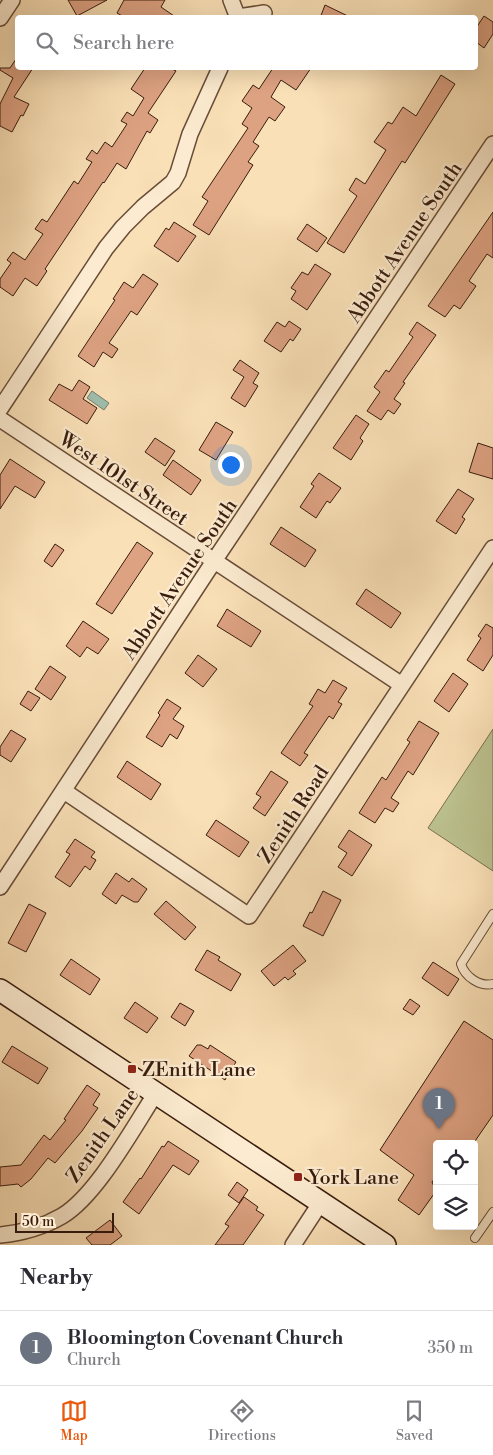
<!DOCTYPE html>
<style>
body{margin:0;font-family:"Libre Bodoni",serif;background:#f2f2f3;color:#2b2b33}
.controls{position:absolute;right:15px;bottom:15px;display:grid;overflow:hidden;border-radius:5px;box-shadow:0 5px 20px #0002}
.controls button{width:45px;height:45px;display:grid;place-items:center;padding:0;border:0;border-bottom:1px solid #e1e1e2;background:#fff;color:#2b2b33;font:25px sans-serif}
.scale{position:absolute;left:15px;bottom:12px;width:99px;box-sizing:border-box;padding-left:5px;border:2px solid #381c0e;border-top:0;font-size:14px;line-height:18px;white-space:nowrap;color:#381c0e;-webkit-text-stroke:4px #fcebd0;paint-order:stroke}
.you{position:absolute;left:230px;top:464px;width:18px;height:18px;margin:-12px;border:4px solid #fff;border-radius:50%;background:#1a73e8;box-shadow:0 0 0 8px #1a73e833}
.badge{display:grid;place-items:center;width:32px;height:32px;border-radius:50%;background:#ea580c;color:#fff;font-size:16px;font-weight:700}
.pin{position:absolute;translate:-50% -41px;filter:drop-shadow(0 1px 2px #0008)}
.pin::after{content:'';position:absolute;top:26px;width:18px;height:15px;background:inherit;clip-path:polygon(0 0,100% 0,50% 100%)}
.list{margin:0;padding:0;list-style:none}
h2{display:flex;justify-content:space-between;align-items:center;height:65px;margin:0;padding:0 20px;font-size:21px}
h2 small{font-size:16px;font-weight:400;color:#7c7c81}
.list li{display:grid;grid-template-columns:32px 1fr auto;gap:15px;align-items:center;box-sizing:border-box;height:75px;padding:0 20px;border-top:1px solid #e1e1e2}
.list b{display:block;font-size:19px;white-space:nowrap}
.list p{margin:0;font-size:16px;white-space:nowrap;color:#7c7c81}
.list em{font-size:16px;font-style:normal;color:#7c7c81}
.icon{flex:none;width:28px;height:28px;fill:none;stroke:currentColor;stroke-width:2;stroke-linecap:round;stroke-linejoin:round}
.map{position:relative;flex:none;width:493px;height:1245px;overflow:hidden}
.search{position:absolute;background:#fff;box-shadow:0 5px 20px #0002;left:15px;right:15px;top:15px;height:55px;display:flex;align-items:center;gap:12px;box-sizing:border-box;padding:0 18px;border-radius:5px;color:#7c7c81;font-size:19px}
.sheet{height:140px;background:#fff}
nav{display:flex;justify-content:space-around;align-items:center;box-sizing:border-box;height:70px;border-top:1px solid #e1e1e2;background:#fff;font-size:14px;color:#7c7c81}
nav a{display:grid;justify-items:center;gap:2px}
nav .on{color:#ea580c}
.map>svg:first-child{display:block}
.green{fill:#bcc28f;stroke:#7a6f4e}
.water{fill:#9ebdac;stroke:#757d6d}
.building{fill:#dda282;stroke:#381c0e}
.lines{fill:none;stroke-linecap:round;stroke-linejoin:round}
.lane-casing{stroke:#684d38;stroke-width:10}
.street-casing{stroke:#684d38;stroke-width:18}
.secondary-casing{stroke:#381c0e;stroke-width:24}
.lane{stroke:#fcebd0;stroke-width:8}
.street{stroke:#fcebd0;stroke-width:15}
.secondary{stroke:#fcebd0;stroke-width:21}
.poi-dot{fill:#8f2418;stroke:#fcebd0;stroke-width:2}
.labels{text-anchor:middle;stroke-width:4.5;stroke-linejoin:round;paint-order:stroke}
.street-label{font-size:20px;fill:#381c0e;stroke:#fcebd0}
.poi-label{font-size:20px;fill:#381c0e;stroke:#fcebd0;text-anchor:start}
</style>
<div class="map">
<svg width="493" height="1245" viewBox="0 0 493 1245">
<rect width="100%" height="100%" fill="#fae0b7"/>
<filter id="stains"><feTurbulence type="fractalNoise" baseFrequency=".004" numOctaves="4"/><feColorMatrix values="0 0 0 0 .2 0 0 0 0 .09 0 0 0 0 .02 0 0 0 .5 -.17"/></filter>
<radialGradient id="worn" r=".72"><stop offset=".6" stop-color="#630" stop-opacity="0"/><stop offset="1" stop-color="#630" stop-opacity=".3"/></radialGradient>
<path class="green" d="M 493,729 L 493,871 L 428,828 Z"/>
<path class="water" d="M 92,391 L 109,403 L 104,410 L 87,398 Z"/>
<path class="building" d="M 68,0 L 107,0 L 77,16 Z
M 124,0 L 165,0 L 161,7 L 177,18 L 126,18 L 117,13 Z
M 325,5 L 352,18 L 320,18 Z
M 484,16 L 493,22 L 493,34 L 484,48 L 476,42 L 476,28 Z
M 18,56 L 18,68 L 33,68 L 14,97 L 29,104 L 23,116 L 21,115 L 12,132 L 0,126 L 0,104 L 13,78 L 0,70 L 0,68 L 10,68 Z
M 145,68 L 170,68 L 176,71 L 148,113 L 158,120 L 150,133 L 147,131 L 126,169 L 117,163 L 104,183 L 103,182 L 45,269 L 47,271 L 37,286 L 25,278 L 13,296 L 0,287 L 0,279 L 11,263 L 7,260 L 13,252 L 25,260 L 43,234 L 35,229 L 42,219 L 47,222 L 74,181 L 78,184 L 92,162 L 86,159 L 92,150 L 97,154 L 105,142 L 112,147 L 127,124 L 121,121 L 127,112 L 133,116 L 144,98 L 131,89 Z
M 273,68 L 311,68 L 296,90 L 281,80 L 271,97 L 285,107 L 275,121 L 269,117 L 253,142 L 259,146 L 248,162 L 253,165 L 209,235 L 193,225 L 208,201 L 202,197 L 248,128 L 242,124 L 252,108 L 242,101 L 253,85 L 259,89 Z
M 441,75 L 455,84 L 405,163 L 402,161 L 344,253 L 327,243 L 357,196 L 349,190 L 356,178 L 365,184 L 386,150 L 374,142 L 388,122 L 392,124 L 403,107 L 416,116 Z
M 493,212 L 493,258 L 487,254 L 469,281 L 476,286 L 460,309 L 454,305 L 445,317 L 428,306 Z
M 174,222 L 196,236 L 178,262 L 154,246 L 166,228 L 169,230 Z
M 307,224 L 327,238 L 317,252 L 297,239 Z
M 315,264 L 331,274 L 307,310 L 291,299 L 296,291 L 291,288 L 302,272 L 308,275 Z
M 143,274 L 158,284 L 137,315 L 131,311 L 109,343 L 118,349 L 112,358 L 103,352 L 94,367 L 78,356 L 115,300 L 113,299 L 124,282 L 133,288 Z
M 289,321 L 301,329 L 293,341 L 290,339 L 281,352 L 264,341 L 277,322 L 285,327 Z
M 417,322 L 436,335 L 403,382 L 405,383 L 394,399 L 401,404 L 394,414 L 388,410 L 381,420 L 367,411 L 380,392 L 374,387 L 386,370 L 389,372 L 413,337 L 409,334 Z
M 240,360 L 259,373 L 253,383 L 258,386 L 245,407 L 231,398 L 244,377 L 233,370 Z
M 79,380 L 90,387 L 83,399 L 97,408 L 87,424 L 49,400 L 59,384 L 72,391 Z
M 356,415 L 369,424 L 360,438 L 363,441 L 351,460 L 333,448 Z
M 216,422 L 233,432 L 216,460 L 199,450 Z
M 155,438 L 175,451 L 165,466 L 145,452 Z
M 478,443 L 493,448 L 493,479 L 469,472 Z
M 10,459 L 45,482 L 35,498 L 15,486 L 0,509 L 0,475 Z
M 173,460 L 201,480 L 191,495 L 163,475 Z
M 319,473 L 341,488 L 330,503 L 327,501 L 316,518 L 300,507 L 314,486 L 311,484 Z
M 458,489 L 474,499 L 462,517 L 465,519 L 456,534 L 436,521 Z
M 281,527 L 316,550 L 305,567 L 270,544 Z
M 137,542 L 153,553 L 112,614 L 96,604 Z
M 55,544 L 64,550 L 52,567 L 44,561 Z
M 366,589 L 401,613 L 391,628 L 356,604 Z
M 227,609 L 261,631 L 251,647 L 217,626 Z
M 83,621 L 109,639 L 98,654 L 87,647 L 80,657 L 66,646 Z
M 486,624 L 493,628 L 493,655 L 483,671 L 467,660 L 481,638 L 478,636 Z
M 198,655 L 217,669 L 203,687 L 185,673 Z
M 50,666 L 66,677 L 51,700 L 35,689 Z
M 453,673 L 468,684 L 449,712 L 434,701 Z
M 333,680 L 347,688 L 338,702 L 342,704 L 333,719 L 329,716 L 304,753 L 308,755 L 300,766 L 281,753 L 313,706 L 309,704 L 318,689 L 325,693 Z
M 28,691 L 40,698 L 31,711 L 20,704 Z
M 167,699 L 181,708 L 173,719 L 184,726 L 177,739 L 170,734 L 162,747 L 146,737 L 160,715 L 158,713 Z
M 419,721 L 439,733 L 413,775 L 408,771 L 391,798 L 399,803 L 393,812 L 385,808 L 375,823 L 359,813 L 382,777 L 386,780 L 410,742 L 407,740 Z
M 11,730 L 26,739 L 11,762 L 0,755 L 0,747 Z
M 127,761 L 161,784 L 151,800 L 117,777 Z
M 271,771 L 288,782 L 265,816 L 253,808 L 261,797 L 256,794 Z
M 216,820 L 249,842 L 239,857 L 206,835 Z
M 349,830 L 372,845 L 352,876 L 338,867 L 347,853 L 338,847 Z
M 75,839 L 95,852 L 91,857 L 96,860 L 90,870 L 85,866 L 70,887 L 55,877 L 70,854 L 66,852 Z
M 116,873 L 129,882 L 132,878 L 147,889 L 138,902 L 134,902 L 122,895 L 116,904 L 102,894 Z
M 323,891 L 341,900 L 323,936 L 303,926 L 310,912 L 312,913 Z
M 166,901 L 196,927 L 185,940 L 154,914 Z
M 29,904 L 46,913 L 26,952 L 8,943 Z
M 293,945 L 306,961 L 293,971 L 296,974 L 288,980 L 285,977 L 274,986 L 261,971 Z
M 207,950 L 220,957 L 218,960 L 241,974 L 231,991 L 195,970 Z
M 71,959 L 100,979 L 90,995 L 60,975 Z
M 433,962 L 459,979 L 448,996 L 422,978 Z
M 410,999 L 420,1006 L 413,1015 L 403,1009 Z
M 135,1002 L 158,1018 L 147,1033 L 124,1018 Z
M 180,1003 L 194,1011 L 185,1026 L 171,1017 Z
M 464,1021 L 493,1040 L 493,1115 L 473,1144 L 437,1144 L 437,1176 L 432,1182 L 436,1191 L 419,1215 L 398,1200 L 414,1175 L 380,1150 Z
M 197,1045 L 201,1045 L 208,1049 L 210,1045 L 236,1062 L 225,1080 L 189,1056 Z
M 12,1046 L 48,1068 L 38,1084 L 2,1062 Z
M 87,1085 L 100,1094 L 93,1105 L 98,1108 L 82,1131 L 55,1163 L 48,1158 L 31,1179 L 21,1187 L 18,1184 L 0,1186 L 0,1167 L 21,1165 L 44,1135 L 50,1140 L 66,1120 L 64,1119 Z
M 168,1141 L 199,1161 L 189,1175 L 173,1165 L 139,1214 L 123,1202 L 140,1178 L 141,1179 L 162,1146 L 164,1147 Z
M 237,1182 L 248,1190 L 239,1203 L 228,1195 Z
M 244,1197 L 258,1207 L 256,1210 L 264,1215 L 243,1245 L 215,1245 L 229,1226 L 225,1224 Z
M 110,1220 L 122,1236 L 110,1245 L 92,1245 L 86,1238 Z"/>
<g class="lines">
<g class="lane-casing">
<path id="lane" d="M 493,914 L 461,964 C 465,977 480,987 493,984
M 475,1238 L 493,1212"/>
</g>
<g class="street-casing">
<path id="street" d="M 231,0 L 238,18
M 238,17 L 264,13
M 0,18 L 12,0
M 0,409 L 106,248 L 123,227 L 143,207 L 173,182 L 178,173 L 190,134 L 220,68
M 0,419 L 402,685
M 64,791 L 249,916 L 493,548
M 0,887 L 214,561 L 493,144
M 0,1235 C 22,1233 43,1227 62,1216 C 97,1195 133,1128 156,1093
M 293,1245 L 321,1202"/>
</g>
<g class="secondary-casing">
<path id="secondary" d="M 0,990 L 385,1245"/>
</g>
<use href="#lane" class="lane"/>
<use href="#street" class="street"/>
<use href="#secondary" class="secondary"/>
</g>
<g class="poi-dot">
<rect x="127" y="1064" width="10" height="10" rx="2.5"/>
<rect x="293" y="1172" width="10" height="10" rx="2.5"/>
</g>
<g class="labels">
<g class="street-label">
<text transform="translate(404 242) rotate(-56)" y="7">Abbott Avenue South</text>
<text transform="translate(124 478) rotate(34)" y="7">West 101st Street</text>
<text transform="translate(179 579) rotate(-56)" y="7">Abbott Avenue South</text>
<text transform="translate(293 814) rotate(-57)" y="7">Zenith Road</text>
<text transform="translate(102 1135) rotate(-55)" y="7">Zenith Lane</text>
</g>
<g class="poi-label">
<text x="142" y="1076">ZEnith Lane</text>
<text x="308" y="1184">York Lane</text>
</g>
</g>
<rect width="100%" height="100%" filter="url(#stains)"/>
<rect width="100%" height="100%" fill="url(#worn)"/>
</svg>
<div class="controls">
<button><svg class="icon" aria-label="locate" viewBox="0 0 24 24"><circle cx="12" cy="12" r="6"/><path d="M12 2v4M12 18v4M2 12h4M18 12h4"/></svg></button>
<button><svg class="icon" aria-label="layers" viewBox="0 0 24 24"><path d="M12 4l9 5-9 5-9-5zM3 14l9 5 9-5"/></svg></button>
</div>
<div class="scale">50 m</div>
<div class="you"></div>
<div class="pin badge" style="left:439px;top:1129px;background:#6b7280">1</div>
<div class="search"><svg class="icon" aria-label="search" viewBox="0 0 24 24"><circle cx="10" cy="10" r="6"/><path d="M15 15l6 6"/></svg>Search here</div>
</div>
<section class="sheet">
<h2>Nearby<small></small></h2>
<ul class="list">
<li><span class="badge" style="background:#6b7280">1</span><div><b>Bloomington Covenant Church</b><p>Church</p></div><em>350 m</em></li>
</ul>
</section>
<nav>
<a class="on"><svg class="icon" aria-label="map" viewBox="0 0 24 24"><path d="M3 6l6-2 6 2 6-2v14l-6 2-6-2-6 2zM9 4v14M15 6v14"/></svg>Map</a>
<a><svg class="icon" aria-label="directions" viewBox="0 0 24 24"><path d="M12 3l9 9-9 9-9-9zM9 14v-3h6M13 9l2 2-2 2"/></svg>Directions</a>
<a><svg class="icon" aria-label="saved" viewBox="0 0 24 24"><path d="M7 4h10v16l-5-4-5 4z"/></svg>Saved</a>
</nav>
